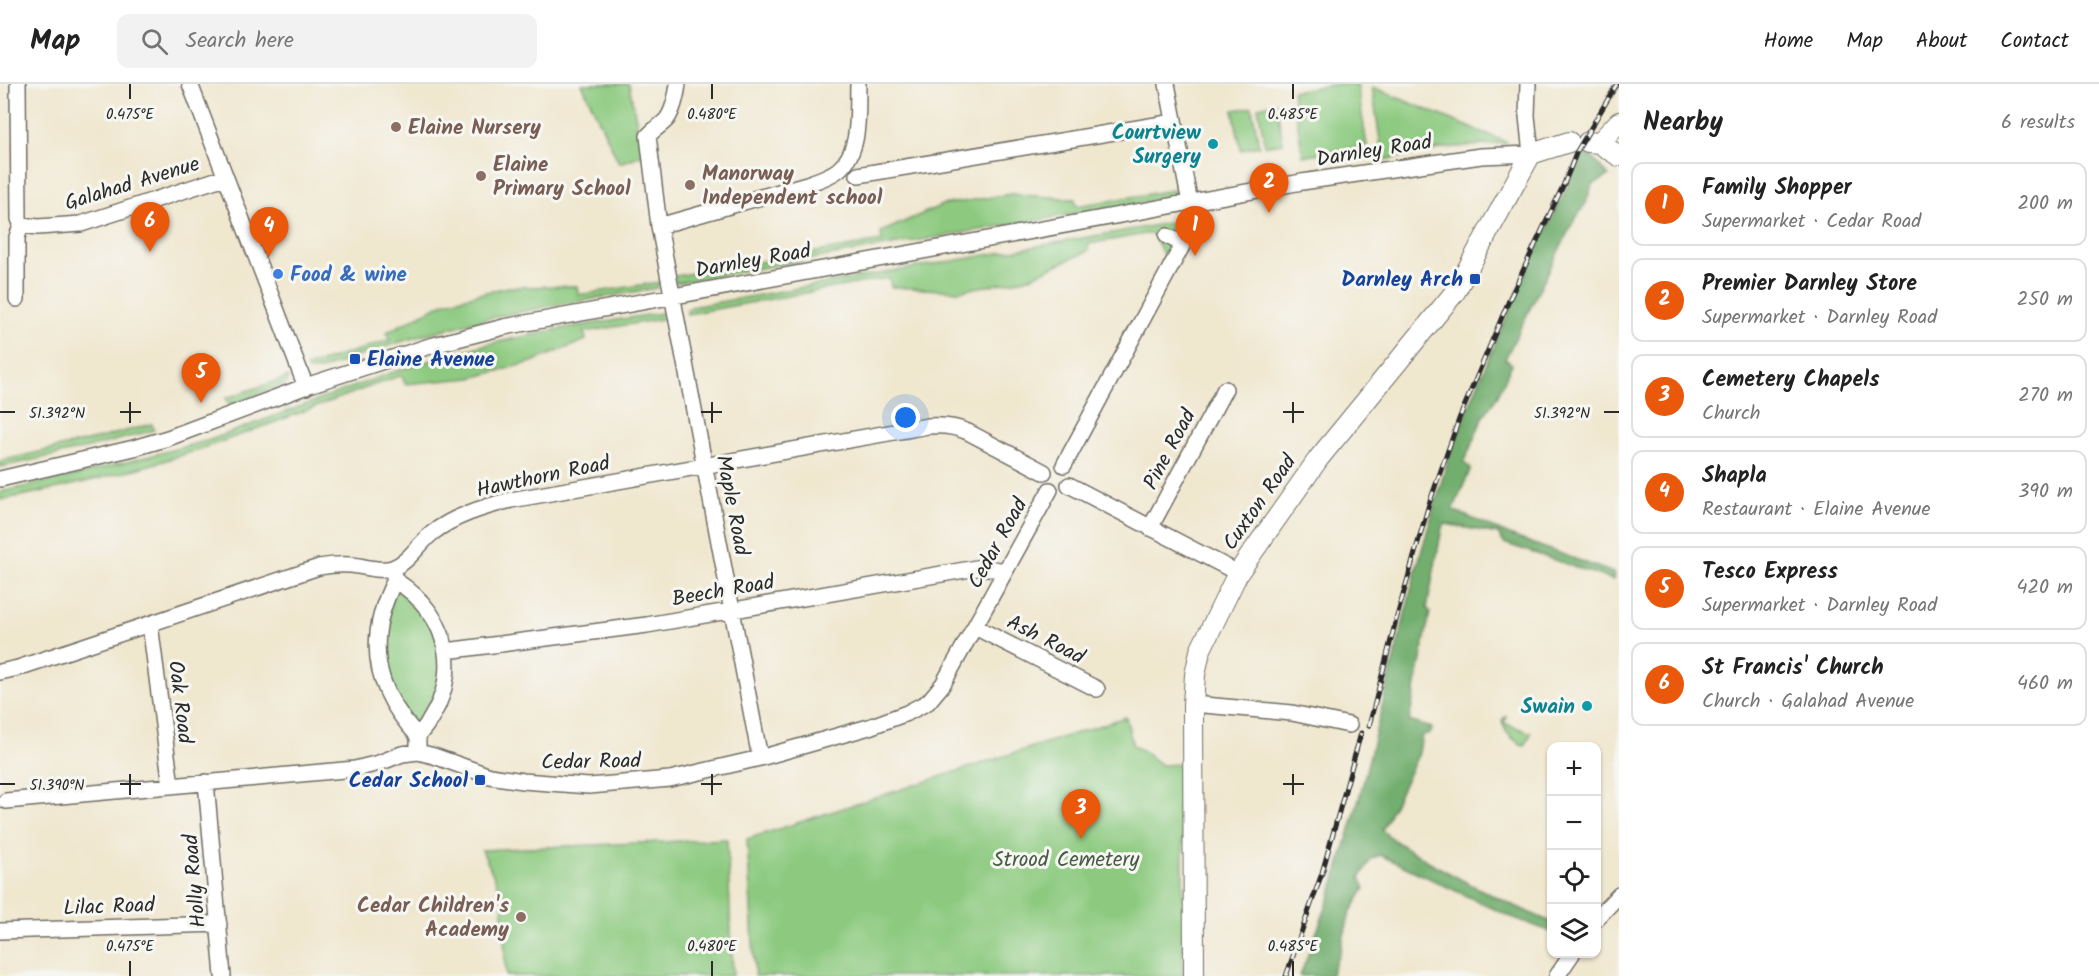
<!DOCTYPE html>
<meta charset="utf-8">
<style>
body{margin:0;font-family:Kalam,sans-serif;background:#f2f2f2;color:#222}
.controls{position:absolute;right:18px;bottom:18px;display:grid;overflow:hidden;border-radius:12px;box-shadow:0 2px 4px #0004}
.controls button{width:54px;height:54px;display:grid;place-items:center;padding:0;border:0;border-bottom:2px solid #e0e0e0;background:#fff;color:#222;font:30px sans-serif}
.you{position:absolute;left:906px;top:334px;width:21px;height:21px;margin:-15px;border:4px solid #fff;border-radius:50%;background:#1a73e8;box-shadow:0 0 0 9px #1a73e833}
.badge{display:grid;place-items:center;width:39px;height:39px;border-radius:50%;background:#ea580c;color:#fff;font-size:20px;font-weight:700}
.pin{position:absolute;translate:-50% -50px;filter:drop-shadow(0 2px 3px #0008)}
.pin::after{content:'';position:absolute;top:32px;width:21px;height:18px;background:inherit;clip-path:polygon(0 0,100% 0,50% 100%)}
.list{margin:0;padding:0;list-style:none}
h2{display:flex;justify-content:space-between;align-items:center;height:78px;margin:0;padding:0 24px;font-size:26px}
h2 small{font-size:20px;font-weight:400;color:#767676}
.list li{display:grid;grid-template-columns:39px 1fr auto;gap:18px;align-items:center;box-sizing:border-box;height:84px;margin:0 12px 12px;padding:0 12px;border:2px solid #e0e0e0;border-radius:12px}
.list b{display:block;font-size:22px;white-space:nowrap}
.list p{margin:0;font-size:20px;white-space:nowrap;color:#767676}
.list em{font-size:20px;font-style:normal;color:#767676}
.icon{flex:none;width:33px;height:33px;fill:none;stroke:currentColor;stroke-width:2;stroke-linecap:round;stroke-linejoin:round}
.map{position:relative;flex:none;width:1619px;height:892px;overflow:hidden}
header{display:flex;align-items:center;gap:36px;box-sizing:border-box;height:84px;padding:0 30px;background:#fff;border-bottom:2px solid #e0e0e0}
header strong{font-size:28px}
nav{display:flex;gap:33px;margin-inline-start:auto;font-size:21px}
.search{width:420px;height:54px;background:#f2f2f2;display:flex;align-items:center;gap:15px;box-sizing:border-box;padding:0 21px;border-radius:12px;color:#767676;font-size:22px}
main{display:flex}
aside{flex:1;background:#fff}
.map>svg:first-child{display:block}
.green{fill:#8dca80;stroke:#5c7a56;stroke-width:1.5}
.forest{fill:#72ae6e;stroke:#4e6c4c;stroke-width:1.5}
.lines{fill:none;stroke-linecap:round;stroke-linejoin:round}
.minor-casing{stroke:#706d64;stroke-width:18}
.major-casing{stroke:#706d64;stroke-width:22}
.minor{stroke:#fff;stroke-width:15}
.major{stroke:#fff;stroke-width:20}
.rail-casing{stroke:#2b2b2b;stroke-width:5}
.rail{stroke:#f6f6f2;stroke-width:3;stroke-dasharray:9;stroke-linecap:butt}
.ticks{fill:none;stroke:#2b2b2b;stroke-width:2}
.education-dot{fill:#8d6e63;stroke:#f6f6f2;stroke-width:2}
.culture-dot{fill:#0f9aa8;stroke:#f6f6f2;stroke-width:2}
.shop-dot{fill:#3f7fe0;stroke:#f6f6f2;stroke-width:2}
.transit-dot{fill:#1a4fb4;stroke:#f6f6f2;stroke-width:2}
.labels{text-anchor:middle;stroke-width:6;stroke-linejoin:round;paint-order:stroke}
.education-label{font-size:21px;font-weight:bold;fill:#785e54;stroke:#f6f6f2;text-anchor:start}
.culture-label{font-size:21px;font-weight:bold;fill:#0d838f;stroke:#f6f6f2;text-anchor:end}
.street-label{font-size:21px;fill:#2b2b2b;stroke:#f6f6f2}
.shop-label{font-size:21px;font-weight:bold;fill:#366cbe;stroke:#f6f6f2;text-anchor:start}
.transit-label{font-size:21px;font-weight:bold;fill:#164399;stroke:#f6f6f2;text-anchor:end}
.park-label{font-size:21px;fill:#485b44;stroke:#f6f6f2}
.ticks-label{font-size:15px;text-anchor:middle;fill:#2b2b2b;stroke:#f6f6f2;stroke-width:6;stroke-linejoin:round;paint-order:stroke}
</style>
<header>
<strong>Map</strong>
<div class="search"><svg class="icon" aria-label="search" viewBox="0 0 24 24"><circle cx="10" cy="10" r="6"/><path d="M15 15l6 6"/></svg>Search here</div>
<nav><a>Home</a><a>Map</a><a>About</a><a>Contact</a></nav>
</header>
<main>
<div class="map">
<svg width="1619" height="892" viewBox="0 0 1619 892">
<rect width="100%" height="100%" fill="#f6f6f2"/>
<filter id="ink" filterUnits="userSpaceOnUse"><feTurbulence type="fractalNoise" baseFrequency=".0167" numOctaves="2"/><feDisplacementMap in="SourceGraphic" scale="12" xChannelSelector="R" yChannelSelector="G"/><feConvolveMatrix kernelMatrix="1 2 1 2 8 2 1 2 1" color-interpolation-filters="sRGB"/></filter>
<filter id="wash" filterUnits="userSpaceOnUse"><feTurbulence type="fractalNoise" baseFrequency=".008" numOctaves="4" result="noise"/><feDisplacementMap in="SourceGraphic" scale="24" xChannelSelector="R" yChannelSelector="G"/><feGaussianBlur stdDeviation="1.35" result="paint"/><feColorMatrix in="noise" values="0 0 0 0 0 0 0 0 0 0 0 0 0 0 0 0 0 1.4 0 .05"/><feComposite in="paint" operator="in"/></filter>
<g filter="url(#wash)">
<rect width="100%" height="100%" fill="#f0e7cf"/>
<path class="green" d="M 582,0 L 629,0 L 643,71 L 619,79 Z
M 1338,0 L 1357,0 L 1367,62 L 1303,72 L 1292,7 Z
M 1372,3 L 1508,59 L 1445,64 L 1383,76 Z
M 1276,19 L 1283,59 L 1265,62 L 1258,23 Z
M 1252,23 L 1259,62 L 1241,66 L 1233,26 Z
M 1174,106 L 1173,113 L 874,164 L 676,199 L 675,192 L 882,157 L 881,148 L 942,121 L 1011,110 L 1075,115 L 1076,122 Z
M 1180,137 L 1185,140 L 1179,151 L 1162,157 L 1171,165 L 1165,174 L 1153,150 L 1145,150 L 1089,160 L 1088,167 L 1026,195 L 958,207 L 891,203 L 889,194 L 687,230 L 687,226 L 691,223 Z
M 660,198 L 657,204 C 590,216 523,225 458,242 C 410,253 364,270 318,287 L 308,287 L 306,283 L 389,256 L 387,248 L 446,218 L 507,203 L 577,202 L 578,211 Z
M 661,229 L 665,230 L 668,234 L 584,248 L 586,256 L 529,279 L 471,294 L 405,300 L 402,292 L 396,293 C 332,316 268,342 203,364 C 138,387 69,403 0,416 L 0,408 L 73,392 L 210,356 L 396,287 L 480,262 L 559,245 Z
M 289,293 L 286,300 L 229,321 L 226,314 Z
M 152,340 L 154,346 L 88,364 L 0,383 L 0,377 L 100,354 Z
M 395,502 L 429,535 L 441,568 L 440,602 L 417,646 L 394,617 L 380,557 Z
M 1506,632 L 1504,639 L 1531,649 L 1525,662 C 1512,655 1505,650 1502,636 Z
M 1126,633 L 1133,662 L 1142,666 L 1161,681 L 1183,680 L 1183,892 L 755,892 L 747,755 Z
M 727,755 L 733,892 L 506,892 L 502,811 L 482,766 Z"/>
<path class="forest" d="M 1585,66 L 1609,92 L 1592,101 L 1586,119 L 1572,140 L 1505,275 L 1512,280 L 1498,311 L 1483,333 L 1464,379 L 1471,384 L 1453,426 L 1512,452 L 1614,489 L 1613,496 L 1504,459 L 1498,450 L 1446,440 L 1442,444 L 1427,524 L 1430,528 L 1409,637 L 1432,644 L 1431,649 L 1422,651 L 1419,669 L 1382,746 C 1395,759 1412,767 1428,777 C 1467,800 1509,820 1551,838 L 1551,848 L 1509,832 L 1380,771 L 1371,775 L 1360,794 L 1365,804 L 1350,829 L 1340,867 L 1330,892 L 1300,892 L 1330,813 L 1360,711 L 1416,486 L 1446,382 L 1481,292 L 1528,184 Z"/>
</g>
<g filter="url(#ink)">
<g class="lines">
<g class="minor-casing">
<path id="minor" d="M 18,0 L 19,135 L 22,141 L 38,143 L 81,140 L 225,93
M 190,0 L 306,303
M 678,0 C 677,10 673,27 667,35 C 662,41 654,45 648,52 L 659,142 L 760,674
M 1167,0 L 1190,119
M 858,91 L 1174,38
M 659,142 L 807,100 C 818,96 829,93 838,86 C 862,67 857,27 858,0
M 1167,152 L 1183,160
M 17,215 L 17,153 L 22,140
M 1064,381 L 1195,138
M 0,395 L 134,364 L 168,354 L 312,300 L 430,262 L 504,243 L 1302,98 L 1481,72 L 1531,70 L 1527,32 L 1528,0
M 1069,401 L 1238,489
M 1150,444 L 1225,305
M 392,485 L 395,496 C 365,554 373,605 418,652 L 418,668
M 395,496 C 454,534 464,598 418,652
M 150,540 L 171,702
M 975,543 L 1097,605
M 446,567 L 647,541 L 982,483 L 1005,487
M 0,588 L 18,584 L 319,483 C 330,481 340,480 351,481 C 364,482 380,488 392,484 C 408,479 418,461 431,450 C 453,432 484,423 511,416 L 928,342 C 943,341 955,342 968,348 L 1044,388
M 1193,620 L 1292,629 L 1349,641
M 206,698 L 223,892
M 6,717 L 355,685 L 379,679 L 402,670 L 418,668 L 434,672 L 490,692 L 523,697 L 589,702 L 670,695 L 760,674 L 869,643 L 907,629 L 928,618 L 943,600 L 1050,406
M 1596,835 L 1619,811
M 0,847 L 219,840
M 1557,892 L 1572,870"/>
</g>
<g class="major-casing">
<path id="major" d="M 1588,58 L 1599,59 L 1619,72
M 1599,59 L 1619,38
M 1194,892 L 1193,620 L 1195,591 L 1200,567 L 1238,489 L 1319,374 L 1455,208 L 1531,70 L 1569,58"/>
</g>
<use href="#minor" class="minor"/>
<use href="#major" class="major"/>
<g class="rail-casing">
<path id="rail" d="M 1369,642 L 1396,536 L 1429,420 L 1459,335 L 1510,214 L 1564,100 L 1577,67 L 1617,0
M 1286,892 L 1322,789 L 1361,649"/>
</g>
<use href="#rail" class="rail"/>
</g>
</g>
<path class="ticks" d="M 130,0 L 130,15M 712,0 L 712,15M 1293,0 L 1293,15M 130,318 L 130,339M 712,318 L 712,339M 1293,318 L 1293,339M 0,328 L 15,328M 120,328 L 141,328M 701,328 L 722,328M 1283,328 L 1304,328M 1604,328 L 1619,328M 130,690 L 130,711M 712,690 L 712,711M 1293,690 L 1293,711M 0,700 L 15,700M 120,700 L 141,700M 701,700 L 722,700M 1283,700 L 1304,700M 130,877 L 130,892M 712,877 L 712,892M 1293,877 L 1293,892"/>
<g class="education-dot">
<circle cx="396" cy="43" r="6"/>
<circle cx="481" cy="92" r="6"/>
<circle cx="690" cy="101" r="6"/>
<circle cx="521" cy="833" r="6"/>
</g>
<g class="culture-dot">
<circle cx="1213" cy="60" r="6"/>
<circle cx="1587" cy="622" r="6"/>
</g>
<circle class="shop-dot" cx="278" cy="190" r="6"/>
<g class="transit-dot">
<rect x="1469" y="189" width="12" height="12" rx="3"/>
<rect x="349" y="269" width="12" height="12" rx="3"/>
<rect x="474" y="690" width="12" height="12" rx="3"/>
</g>
<g class="labels">
<g class="education-label">
<text x="408" y="50">Elaine Nursery</text>
<text x="493" y="87">Elaine<tspan x="493" dy="24">Primary School</tspan></text>
<text x="702" y="96">Manorway<tspan x="702" dy="24">Independent school</tspan></text>
<text x="509" y="828" text-anchor="end">Cedar Children's<tspan x="509" dy="24">Academy</tspan></text>
</g>
<g class="culture-label">
<text x="1201" y="55">Courtview<tspan x="1201" dy="24">Surgery</tspan></text>
<text x="1575" y="629">Swain</text>
</g>
<g class="street-label">
<text transform="translate(1374 66) rotate(-9)" y="7">Darnley Road</text>
<text transform="translate(132 99) rotate(-17)" y="7">Galahad Avenue</text>
<text transform="translate(753 176) rotate(-10)" y="7">Darnley Road</text>
<text transform="translate(1169 365) rotate(-62)" y="7">Pine Road</text>
<text transform="translate(543 392) rotate(-12)" y="7">Hawthorn Road</text>
<text transform="translate(1259 418) rotate(-55)" y="7">Cuxton Road</text>
<text transform="translate(733 421) rotate(79)" y="7">Maple Road</text>
<text transform="translate(997 459) rotate(-61)" y="7">Cedar Road</text>
<text transform="translate(723 506) rotate(-10)" y="7">Beech Road</text>
<text transform="translate(1046 555) rotate(27)" y="7">Ash Road</text>
<text transform="translate(181 618) rotate(83)" y="7">Oak Road</text>
<text transform="translate(591 677) rotate(-1)" y="7">Cedar Road</text>
<text transform="translate(194 797) rotate(-95)" y="7">Holly Road</text>
<text transform="translate(109 822) rotate(-2)" y="7">Lilac Road</text>
</g>
<g class="shop-label">
<text x="290" y="197">Food &amp; wine</text>
</g>
<g class="transit-label">
<text x="1463" y="202">Darnley Arch</text>
<text x="367" y="282" text-anchor="start">Elaine Avenue</text>
<text x="468" y="703">Cedar School</text>
</g>
<g class="park-label">
<text x="1066" y="782">Strood Cemetery</text>
</g>
</g>
<g class="ticks-label">
<text x="130" y="35">0.475°E</text>
<text x="712" y="35">0.480°E</text>
<text x="1293" y="35">0.485°E</text>
<text x="57" y="334">51.392°N</text>
<text x="1562" y="334">51.392°N</text>
<text x="57" y="706">51.390°N</text>
<text x="130" y="867">0.475°E</text>
<text x="712" y="867">0.480°E</text>
<text x="1293" y="867">0.485°E</text>
</g>
</svg>
<div class="controls">
<button>+</button>
<button>−</button>
<button><svg class="icon" aria-label="locate" viewBox="0 0 24 24"><circle cx="12" cy="12" r="6"/><path d="M12 2v4M12 18v4M2 12h4M18 12h4"/></svg></button>
<button><svg class="icon" aria-label="layers" viewBox="0 0 24 24"><path d="M12 4l9 5-9 5-9-5zM3 14l9 5 9-5"/></svg></button>
</div>
<div class="you"></div>
<div class="pin badge" style="left:1195px;top:172px">1</div>
<div class="pin badge" style="left:1269px;top:129px">2</div>
<div class="pin badge" style="left:1081px;top:755px">3</div>
<div class="pin badge" style="left:269px;top:173px">4</div>
<div class="pin badge" style="left:201px;top:319px">5</div>
<div class="pin badge" style="left:150px;top:168px">6</div>
</div>
<aside>
<h2>Nearby<small>6 results</small></h2>
<ul class="list">
<li><span class="badge">1</span><div><b>Family Shopper</b><p>Supermarket · Cedar Road</p></div><em>200 m</em></li>
<li><span class="badge">2</span><div><b>Premier Darnley Store</b><p>Supermarket · Darnley Road</p></div><em>250 m</em></li>
<li><span class="badge">3</span><div><b>Cemetery Chapels</b><p>Church</p></div><em>270 m</em></li>
<li><span class="badge">4</span><div><b>Shapla</b><p>Restaurant · Elaine Avenue</p></div><em>390 m</em></li>
<li><span class="badge">5</span><div><b>Tesco Express</b><p>Supermarket · Darnley Road</p></div><em>420 m</em></li>
<li><span class="badge">6</span><div><b>St Francis' Church</b><p>Church · Galahad Avenue</p></div><em>460 m</em></li>
</ul>
</aside>
</main>
